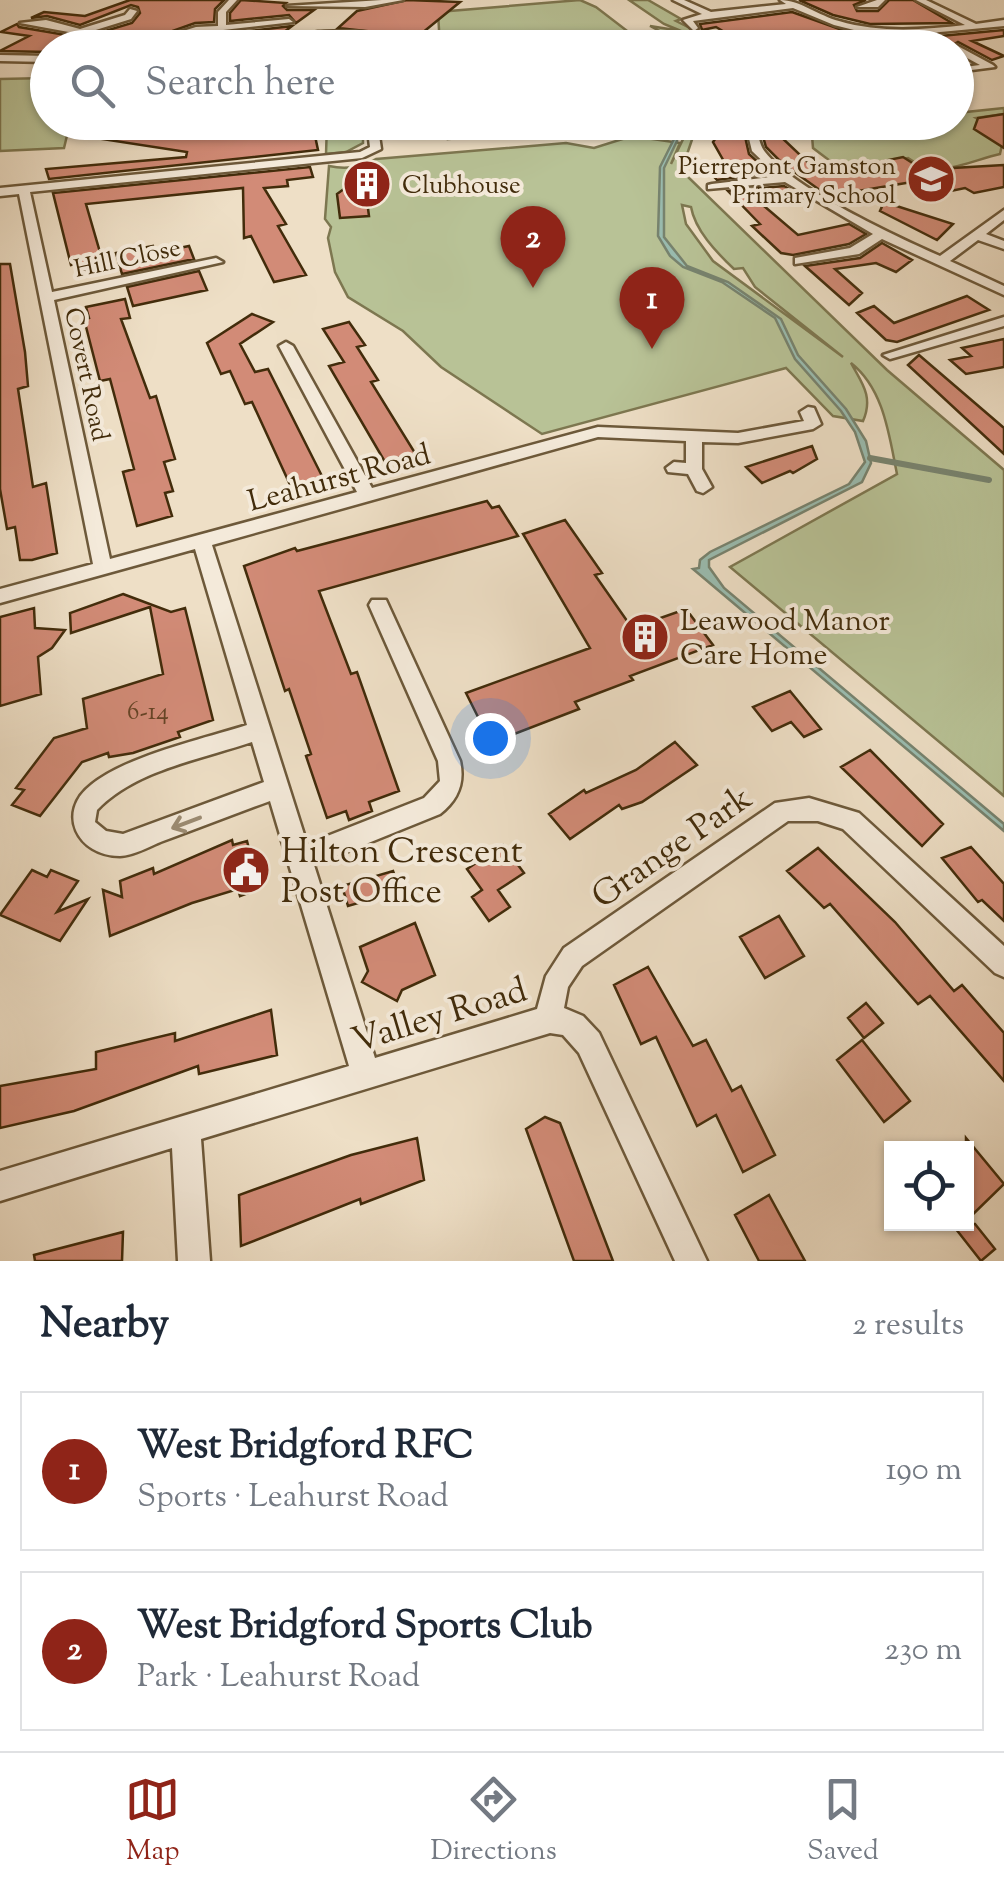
<!DOCTYPE html>
<meta charset="utf-8">
<style>
body{margin:0;font-family:"Sorts Mill Goudy",serif;background:#f2f2f3;color:#1f2937}
.controls{position:absolute;right:30px;bottom:30px;display:grid;overflow:hidden;border-radius:0px;box-shadow:0 2px 8px #0004}
.controls button{width:90px;height:90px;display:grid;place-items:center;padding:0;border:0;border-bottom:2px solid #e0e1e3;background:#fff;color:#1f2937;font:50px sans-serif}
.you{position:absolute;left:490px;top:738px;width:35px;height:35px;margin:-25px;border:8px solid #fff;border-radius:50%;background:#1a73e8;box-shadow:0 0 0 15px #1a73e833}
.badge{display:grid;place-items:center;width:65px;height:65px;border-radius:50%;background:#8f2418;color:#fff;font-size:32px;font-weight:700}
.pin{position:absolute;translate:-50% -82px;filter:drop-shadow(0 2px 5px #0008)}
.pin::after{content:'';position:absolute;top:52px;width:35px;height:30px;background:inherit;clip-path:polygon(0 0,100% 0,50% 100%)}
.list{margin:0;padding:0;list-style:none}
h2{display:flex;justify-content:space-between;align-items:center;height:130px;margin:0;padding:0 40px;font-size:42px}
h2 small{font-size:32px;font-weight:400;color:#747a83}
.list li{display:grid;grid-template-columns:65px 1fr auto;gap:30px;align-items:center;box-sizing:border-box;height:160px;margin:0 20px 20px;padding:0 20px;border:2px solid #e0e1e3;border-radius:0px}
.list b{display:block;font-size:38px;white-space:nowrap}
.list p{margin:0;font-size:32px;white-space:nowrap;color:#747a83}
.list em{font-size:32px;font-style:normal;color:#747a83}
.icon{flex:none;width:55px;height:55px;fill:none;stroke:currentColor;stroke-width:2;stroke-linecap:round;stroke-linejoin:round}
.map{position:relative;flex:none;width:1004px;height:1261px;overflow:hidden}
.search{position:absolute;background:#fff;box-shadow:0 2px 8px #0004;left:30px;right:30px;top:30px;height:110px;display:flex;align-items:center;gap:25px;box-sizing:border-box;padding:0 35px;border-radius:55px;color:#747a83;font-size:38px}
.sheet{height:490px;background:#fff}
nav{display:flex;justify-content:space-around;align-items:center;box-sizing:border-box;height:140px;border-top:2px solid #e0e1e3;background:#fff;font-size:28px;color:#747a83}
nav a{display:grid;justify-items:center;gap:5px}
nav .on{color:#8f2418}
.map>svg:first-child{display:block}
.green{fill:#b8c296;stroke:#7d7750;stroke-width:2.5;fill-rule:evenodd}
.water{fill:#9abdb1;stroke:#77836f;stroke-width:2.5}
.lines{fill:none;stroke-linecap:round;stroke-linejoin:round}
.stream{stroke:#77836f;stroke-width:6}
.building{fill:#d28b77;stroke:#422c0b;stroke-width:2.5}
.minor-casing{stroke:#6d593a;stroke-width:5}
.minor{fill:#f4eada;fill-rule:evenodd}
.oneway{stroke:#9b8b72}
.labels{text-anchor:middle;stroke-width:8;stroke-linejoin:round;paint-order:stroke}
.far-poi-label{font-size:25px;fill:#422c0b;stroke:#f4eada;text-anchor:end}
.far-street-label{font-size:25px;fill:#422c0b;stroke:#f4eada}
.number-label{font-size:25px;fill:#664426}
.street-label{font-size:30px;fill:#422c0b;stroke:#f4eada}
.poi-label{font-size:30px;fill:#422c0b;stroke:#f4eada;text-anchor:start}
.near-street-label{font-size:35px;fill:#422c0b;stroke:#f4eada}
.near-poi-label{font-size:35px;fill:#422c0b;stroke:#f4eada;text-anchor:start}
</style>
<div class="map">
<svg width="1004" height="1261" viewBox="0 0 1004 1261">
<rect width="100%" height="100%" fill="#eedfc6"/>
<filter id="stains"><feTurbulence type="fractalNoise" baseFrequency=".002" numOctaves="4"/><feColorMatrix values="0 0 0 0 .2 0 0 0 0 .09 0 0 0 0 .02 0 0 0 .5 -.17"/></filter>
<radialGradient id="worn" r=".72"><stop offset=".6" stop-color="#630" stop-opacity="0"/><stop offset="1" stop-color="#630" stop-opacity=".3"/></radialGradient>
<path class="green" d="M 580,0 L 596,7 L 648,47 L 440,47 L 438,12 Z
M 629,0 L 648,0 L 681,19 L 676,21 L 704,35 L 755,47 L 734,47 L 708,39 L 728,47 L 690,47 L 650,26 L 681,31 L 664,24 Z
M 47,78 L 48,122 L 70,123 L 64,148 L 0,151 L 0,79 Z
M 1004,108 L 1004,114 L 976,118 L 1004,135 L 1000,154 C 971,160 938,181 908,158 L 842,170 L 813,148 L 811,123 L 956,122 L 957,113 Z
M 363,123 L 363,143 L 346,152 L 326,154 L 327,124 Z
M 554,123 C 540,145 474,136 448,139 L 448,123 Z
M 684,123 L 697,125 L 683,166 L 688,177 L 887,370 L 1004,470 L 1004,796 L 730,567 L 897,474 C 889,435 884,389 851,363 C 861,382 874,396 863,421 L 833,416 L 786,368 L 542,434 L 441,367 L 403,331 L 348,297 L 335,272 L 328,238 L 331,227 L 325,219 L 329,166 C 347,170 360,167 376,159 L 566,143 L 594,148 L 632,136 L 680,143 L 671,164 L 686,133 ZM 682,205 L 691,207 C 695,230 716,252 734,269 L 743,268 L 755,287 L 843,357 L 713,261 L 686,224 Z"/>
<path class="water" d="M 675,123 L 679,123 L 677,141 L 664,168 L 664,237 L 687,266 L 728,282 L 781,319 L 798,355 L 846,409 L 866,441 L 871,463 L 862,482 L 709,560 L 709,567 L 724,588 L 1004,824 L 1004,831 L 693,569 L 699,568 L 700,560 L 710,552 L 849,484 L 865,462 L 855,432 L 841,411 L 795,359 L 775,318 L 722,282 L 683,267 L 670,256 L 658,236 L 660,167 L 674,139 Z"/>
<g class="lines">
<path class="stream" d="M 870,458 L 989,480"/>
</g>
<path class="building" d="M 130,0 L 224,0 L 215,9 L 214,22 L 195,23 L 125,48 L 73,48 L 85,37 L 132,23 L 140,13 L 138,7 L 131,5 L 80,25 L 47,16 L 31,18 L 44,12 L 85,16 Z
M 241,0 L 286,3 L 283,6 L 287,10 L 314,10 L 296,23 L 289,15 L 230,21 L 230,13 Z
M 407,0 L 460,2 L 405,47 L 384,33 L 338,28 L 357,11 Z
M 799,0 L 866,0 L 854,5 L 857,11 L 878,11 L 889,0 L 913,0 L 952,23 L 870,24 L 833,15 Z
M 792,12 L 848,32 L 787,39 L 779,48 L 778,39 L 743,43 L 716,27 L 702,30 L 700,24 Z
M 17,24 L 19,27 L 66,35 L 53,48 L 48,48 L 48,52 L 0,51 L 29,36 L 1,32 Z
M 292,26 L 263,48 L 195,44 L 160,48 L 198,37 Z
M 1004,30 L 1004,36 L 972,41 L 1004,56 L 992,60 L 958,42 L 948,48 L 830,48 L 851,45 L 868,36 L 919,38 Z
M 1004,114 L 1004,148 L 974,129 L 978,118 Z
M 64,122 L 192,122 L 234,128 L 241,122 L 312,122 L 318,150 L 49,179 L 46,169 L 186,157 L 187,152 L 63,133 Z
M 715,127 L 744,132 L 749,154 L 770,173 L 717,180 L 706,168 L 726,165 L 713,142 L 718,135 Z
M 762,133 L 778,134 L 820,174 L 903,157 L 936,178 L 828,196 L 782,163 L 766,147 Z
M 1004,165 L 1004,187 L 974,193 L 965,188 L 941,193 L 936,169 Z
M 310,167 L 313,177 L 287,180 L 288,186 L 264,188 L 286,224 L 278,226 L 306,275 L 274,282 L 251,236 L 244,238 L 243,188 L 86,204 L 104,266 L 77,272 L 75,264 L 71,265 L 53,193 Z
M 364,174 L 389,180 L 367,201 L 369,216 L 340,218 L 337,194 Z
M 784,186 L 806,199 L 764,206 L 798,235 L 849,224 L 866,234 L 849,244 L 793,255 L 781,253 L 752,226 L 760,224 L 728,191 Z
M 884,202 L 953,224 L 937,240 L 880,211 Z
M 882,243 L 912,260 L 896,272 L 876,263 L 835,269 L 862,293 L 849,305 L 805,266 L 860,258 Z
M 153,246 L 155,253 L 189,246 L 194,259 L 122,274 L 116,253 Z
M 0,264 L 10,264 L 25,352 L 28,386 L 18,389 L 33,487 L 46,483 L 57,553 L 32,560 L 20,560 L 15,527 L 7,529 L 0,489 Z
M 199,271 L 207,290 L 133,306 L 127,287 Z
M 967,296 L 989,310 L 897,342 L 886,340 L 857,313 L 874,306 L 894,323 Z
M 125,299 L 130,318 L 121,319 L 150,398 L 156,396 L 175,459 L 164,462 L 173,491 L 165,493 L 172,516 L 137,526 L 123,472 L 134,469 L 110,379 L 100,381 L 84,319 L 89,318 L 86,307 Z
M 252,314 L 273,322 L 240,344 L 255,372 L 268,369 L 325,482 L 292,489 L 252,402 L 245,404 L 230,371 L 221,374 L 207,343 Z
M 349,322 L 365,345 L 357,347 L 378,380 L 371,382 L 415,453 L 385,462 L 329,366 L 344,362 L 323,329 Z
M 1004,339 L 1004,367 L 966,374 L 950,360 L 971,356 L 962,348 Z
M 919,355 L 1004,428 L 1004,454 L 908,365 Z
M 812,446 L 817,459 L 793,473 L 790,471 L 762,483 L 746,467 Z
M 487,501 L 492,508 L 499,506 L 518,536 L 319,591 L 351,674 L 357,672 L 399,791 L 369,802 L 372,811 L 349,820 L 346,811 L 327,818 L 306,756 L 311,754 L 289,689 L 285,691 L 244,566 L 295,548 L 297,551 Z
M 565,520 L 602,573 L 595,575 L 632,628 L 686,609 L 713,645 L 630,676 L 633,680 L 575,702 L 579,709 L 491,743 L 466,693 L 590,648 L 523,534 Z
M 123,594 L 171,612 L 185,608 L 213,720 L 178,732 L 180,737 L 133,753 L 109,757 L 108,753 L 82,762 L 40,816 L 12,805 L 24,790 L 16,788 L 54,738 L 87,728 L 83,699 L 163,674 L 150,607 L 71,633 L 70,613 Z
M 34,608 L 35,628 L 65,630 L 52,648 L 38,657 L 41,694 L 0,706 L 0,617 Z
M 790,691 L 821,729 L 804,737 L 791,722 L 772,731 L 753,707 Z
M 675,742 L 697,765 L 642,802 L 622,809 L 619,805 L 570,839 L 549,814 L 584,790 L 586,793 L 636,770 Z
M 870,750 L 943,824 L 922,846 L 841,767 Z
M 232,840 L 233,845 L 247,841 L 259,889 L 240,896 L 238,889 L 192,903 L 110,936 L 103,890 L 122,897 L 120,881 L 153,868 L 154,874 Z
M 503,845 L 524,873 L 498,890 L 510,907 L 489,921 L 472,897 L 482,890 L 467,869 Z
M 971,847 L 1004,884 L 1004,921 L 982,900 L 978,902 L 942,858 Z
M 818,848 L 895,922 L 954,991 L 962,985 L 1004,1033 L 1004,1081 L 930,996 L 918,1004 L 830,904 L 824,908 L 787,871 Z
M 32,870 L 47,877 L 51,870 L 78,881 L 57,912 L 88,899 L 60,941 L 0,915 Z
M 393,871 L 400,891 L 348,906 L 342,886 Z
M 779,916 L 804,956 L 765,978 L 740,937 Z
M 415,923 L 435,975 L 402,990 L 397,1001 L 362,982 L 368,971 L 360,947 Z
M 648,967 L 693,1046 L 706,1040 L 732,1091 L 741,1086 L 775,1155 L 743,1172 L 716,1115 L 697,1126 L 656,1037 L 641,1044 L 614,985 Z
M 866,1003 L 883,1023 L 864,1038 L 848,1018 Z
M 271,1010 L 277,1055 L 199,1074 L 198,1066 L 74,1111 L 0,1128 L 0,1086 L 96,1069 L 96,1052 L 175,1033 L 175,1041 Z
M 862,1040 L 910,1101 L 884,1122 L 837,1060 Z
M 545,1117 L 560,1123 L 613,1261 L 574,1261 L 526,1129 Z
M 417,1138 L 424,1180 L 361,1204 L 360,1199 L 241,1246 L 239,1195 L 351,1155 Z
M 966,1138 L 1004,1184 L 966,1221 Z
M 769,1195 L 805,1261 L 759,1261 L 735,1215 Z
M 952,1224 L 975,1224 L 995,1249 L 981,1261 Z
M 123,1232 L 122,1261 L 35,1261 L 34,1255 Z"/>
<g class="lines">
<g class="minor-casing">
<path id="minor" d="M 229,0 L 237,0 L 226,12 L 226,25 L 289,19 L 293,22 L 197,33 L 144,48 L 128,48 L 196,27 L 218,26 L 218,12 Z
M 382,0 L 403,0 L 365,7 L 287,6 Z
M 673,0 L 684,0 L 711,12 L 786,4 L 780,0 C 800,0 819,16 839,21 C 879,33 923,30 965,25 L 916,0 L 926,0 L 976,24 L 1004,20 L 1004,26 L 919,34 L 867,32 L 849,42 L 784,48 L 787,43 L 847,37 L 858,31 L 834,25 L 793,8 L 693,21 L 698,28 L 694,31 L 683,20 L 702,14 Z
M 877,0 L 885,0 L 878,7 L 857,7 Z
M 130,9 L 137,11 L 131,19 L 83,34 L 67,48 L 57,48 L 74,33 L 20,23 L 46,20 L 80,29 L 125,15 Z
M 318,32 C 346,31 379,28 401,48 L 391,48 L 364,38 L 294,40 L 290,37 Z
M 956,45 L 993,65 L 995,67 L 956,72 L 956,68 L 980,65 L 956,52 L 956,48 L 952,48 Z
M 0,55 L 48,56 L 48,62 L 0,61 Z
M 367,122 L 377,122 L 381,149 L 362,158 L 30,192 L 52,292 L 216,258 L 223,262 L 54,300 L 110,559 L 357,492 L 279,346 L 286,342 L 293,346 L 372,488 L 598,427 L 738,433 L 804,421 L 800,412 L 808,407 L 814,408 L 821,424 L 813,429 L 738,443 L 702,442 L 702,469 L 712,487 L 703,493 L 697,491 L 688,474 L 668,472 L 666,468 L 674,462 L 686,463 L 686,441 L 598,437 L 212,545 L 307,844 L 424,798 L 440,781 L 438,761 L 369,605 L 372,600 L 386,600 L 460,761 C 465,783 458,800 440,814 L 314,865 L 375,1058 L 537,1009 L 546,976 L 564,948 L 775,803 L 809,798 L 859,813 L 1004,946 L 1004,977 L 995,973 L 843,829 L 818,821 L 788,821 L 582,966 L 568,987 L 564,1008 L 583,1016 L 599,1033 L 707,1261 L 675,1261 L 579,1053 L 563,1035 L 550,1033 L 201,1139 L 210,1261 L 178,1261 L 172,1148 L 0,1201 L 0,1171 L 349,1066 L 270,801 C 234,814 199,828 163,841 C 150,846 133,856 120,856 C 77,856 56,812 91,785 C 126,756 203,739 247,725 L 195,549 L 0,603 L 0,589 L 93,564 L 19,194 L 0,196 L 0,188 L 360,152 L 370,147 ZM 252,742 L 264,782 L 123,834 L 106,831 L 95,822 L 97,810 C 135,770 202,759 252,742 Z
M 745,122 L 755,122 C 758,132 759,145 765,152 C 794,189 895,236 940,256 L 1004,210 L 1004,220 L 986,234 L 1004,241 L 1004,249 L 978,240 L 950,261 L 1004,286 L 1004,295 L 882,239 L 859,254 L 795,264 L 795,258 L 850,248 L 873,234 L 785,182 L 708,189 L 708,185 L 712,184 L 778,176 L 752,151 Z
M 1004,317 L 1004,326 L 890,359 L 883,355 Z"/>
</g>
<use href="#minor" class="minor"/>
</g>
<defs><path id="oneway-shaft" d="M-6 0H5M1.5-3L5.5 0L1.5 3" fill="none" stroke-width="1.6" stroke-linecap="round" stroke-linejoin="round" transform="scale(2.5)"/></defs>
<use class="oneway" href="#oneway-shaft" transform="translate(186 823) rotate(159)"/>
<defs>
<g id="school-disc" transform="scale(2.5)"><circle r="9.5" fill="#8f2418" stroke="#f4eada"/><path d="M0-5L7-2L0 1L-7-2ZM-4 1L0 2.5L4 1V4Q0 6-4 4Z" fill="#fff"/></g>
<g id="building-disc" transform="scale(2.5)"><circle r="9.5" fill="#8f2418" stroke="#f4eada"/><path d="M-4-6H4V6H1V3H-1V6H-4ZM-2.5-4.3h1.7v1.8h-1.7ZM.8-4.3h1.7v1.8H.8ZM-2.5-1h1.7V.8h-1.7ZM.8-1h1.7V.8H.8Z" fill="#fff"/></g>
<g id="civic-disc" transform="scale(2.5)"><circle r="9.5" fill="#8f2418" stroke="#f4eada"/><path d="M-.6-6.5H3V-4.5H.6V-3L4-1V1h2V6H-6V1h2V-1L-.6-3ZM-1.2 2.5V6h2.4V2.5Z" fill="#fff"/></g>
</defs>
<g fill-rule="evenodd">
<use href="#school-disc" x="931" y="179"/>
<use href="#building-disc" x="367" y="184"/>
<use href="#building-disc" x="645" y="637"/>
<use href="#civic-disc" x="246" y="870"/>
</g>
<g class="labels">
<g class="far-poi-label">
<text x="896" y="174">Pierrepont Gamston<tspan x="896" dy="29">Primary School</tspan></text>
<text x="402" y="193" text-anchor="start">Clubhouse</text>
</g>
<g class="far-street-label">
<text transform="translate(127 257) rotate(-12)" y="9">Hill Close</text>
<text transform="translate(88 374) rotate(78)" y="9">Covert Road</text>
</g>
<g class="number-label">
<text x="148" y="719">6-14</text>
</g>
<g class="street-label">
<text transform="translate(339 477) rotate(-15)" y="10">Leahurst Road</text>
</g>
<g class="poi-label">
<text x="680" y="630">Leawood Manor<tspan x="680" dy="34">Care Home</tspan></text>
</g>
<g class="near-street-label">
<text transform="translate(671 846) rotate(-35)" y="12">Grange Park</text>
<text transform="translate(439 1014) rotate(-17)" y="12">Valley Road</text>
</g>
<g class="near-poi-label">
<text x="281" y="862">Hilton Crescent<tspan x="281" dy="40">Post Office</tspan></text>
</g>
</g>
<rect width="100%" height="100%" filter="url(#stains)"/>
<rect width="100%" height="100%" fill="url(#worn)"/>
</svg>
<div class="controls">
<button><svg class="icon" aria-label="locate" viewBox="0 0 24 24"><circle cx="12" cy="12" r="6"/><path d="M12 2v4M12 18v4M2 12h4M18 12h4"/></svg></button>
</div>
<div class="you"></div>
<div class="pin badge" style="left:652px;top:349px">1</div>
<div class="pin badge" style="left:533px;top:288px">2</div>
<div class="search"><svg class="icon" aria-label="search" viewBox="0 0 24 24"><circle cx="10" cy="10" r="6"/><path d="M15 15l6 6"/></svg>Search here</div>
</div>
<section class="sheet">
<h2>Nearby<small>2 results</small></h2>
<ul class="list">
<li><span class="badge">1</span><div><b>West Bridgford RFC</b><p>Sports · Leahurst Road</p></div><em>190 m</em></li>
<li><span class="badge">2</span><div><b>West Bridgford Sports Club</b><p>Park · Leahurst Road</p></div><em>230 m</em></li>
</ul>
</section>
<nav>
<a class="on"><svg class="icon" aria-label="map" viewBox="0 0 24 24"><path d="M3 6l6-2 6 2 6-2v14l-6 2-6-2-6 2zM9 4v14M15 6v14"/></svg>Map</a>
<a><svg class="icon" aria-label="directions" viewBox="0 0 24 24"><path d="M12 3l9 9-9 9-9-9zM9 14v-3h6M13 9l2 2-2 2"/></svg>Directions</a>
<a><svg class="icon" aria-label="saved" viewBox="0 0 24 24"><path d="M7 4h10v16l-5-4-5 4z"/></svg>Saved</a>
</nav>
